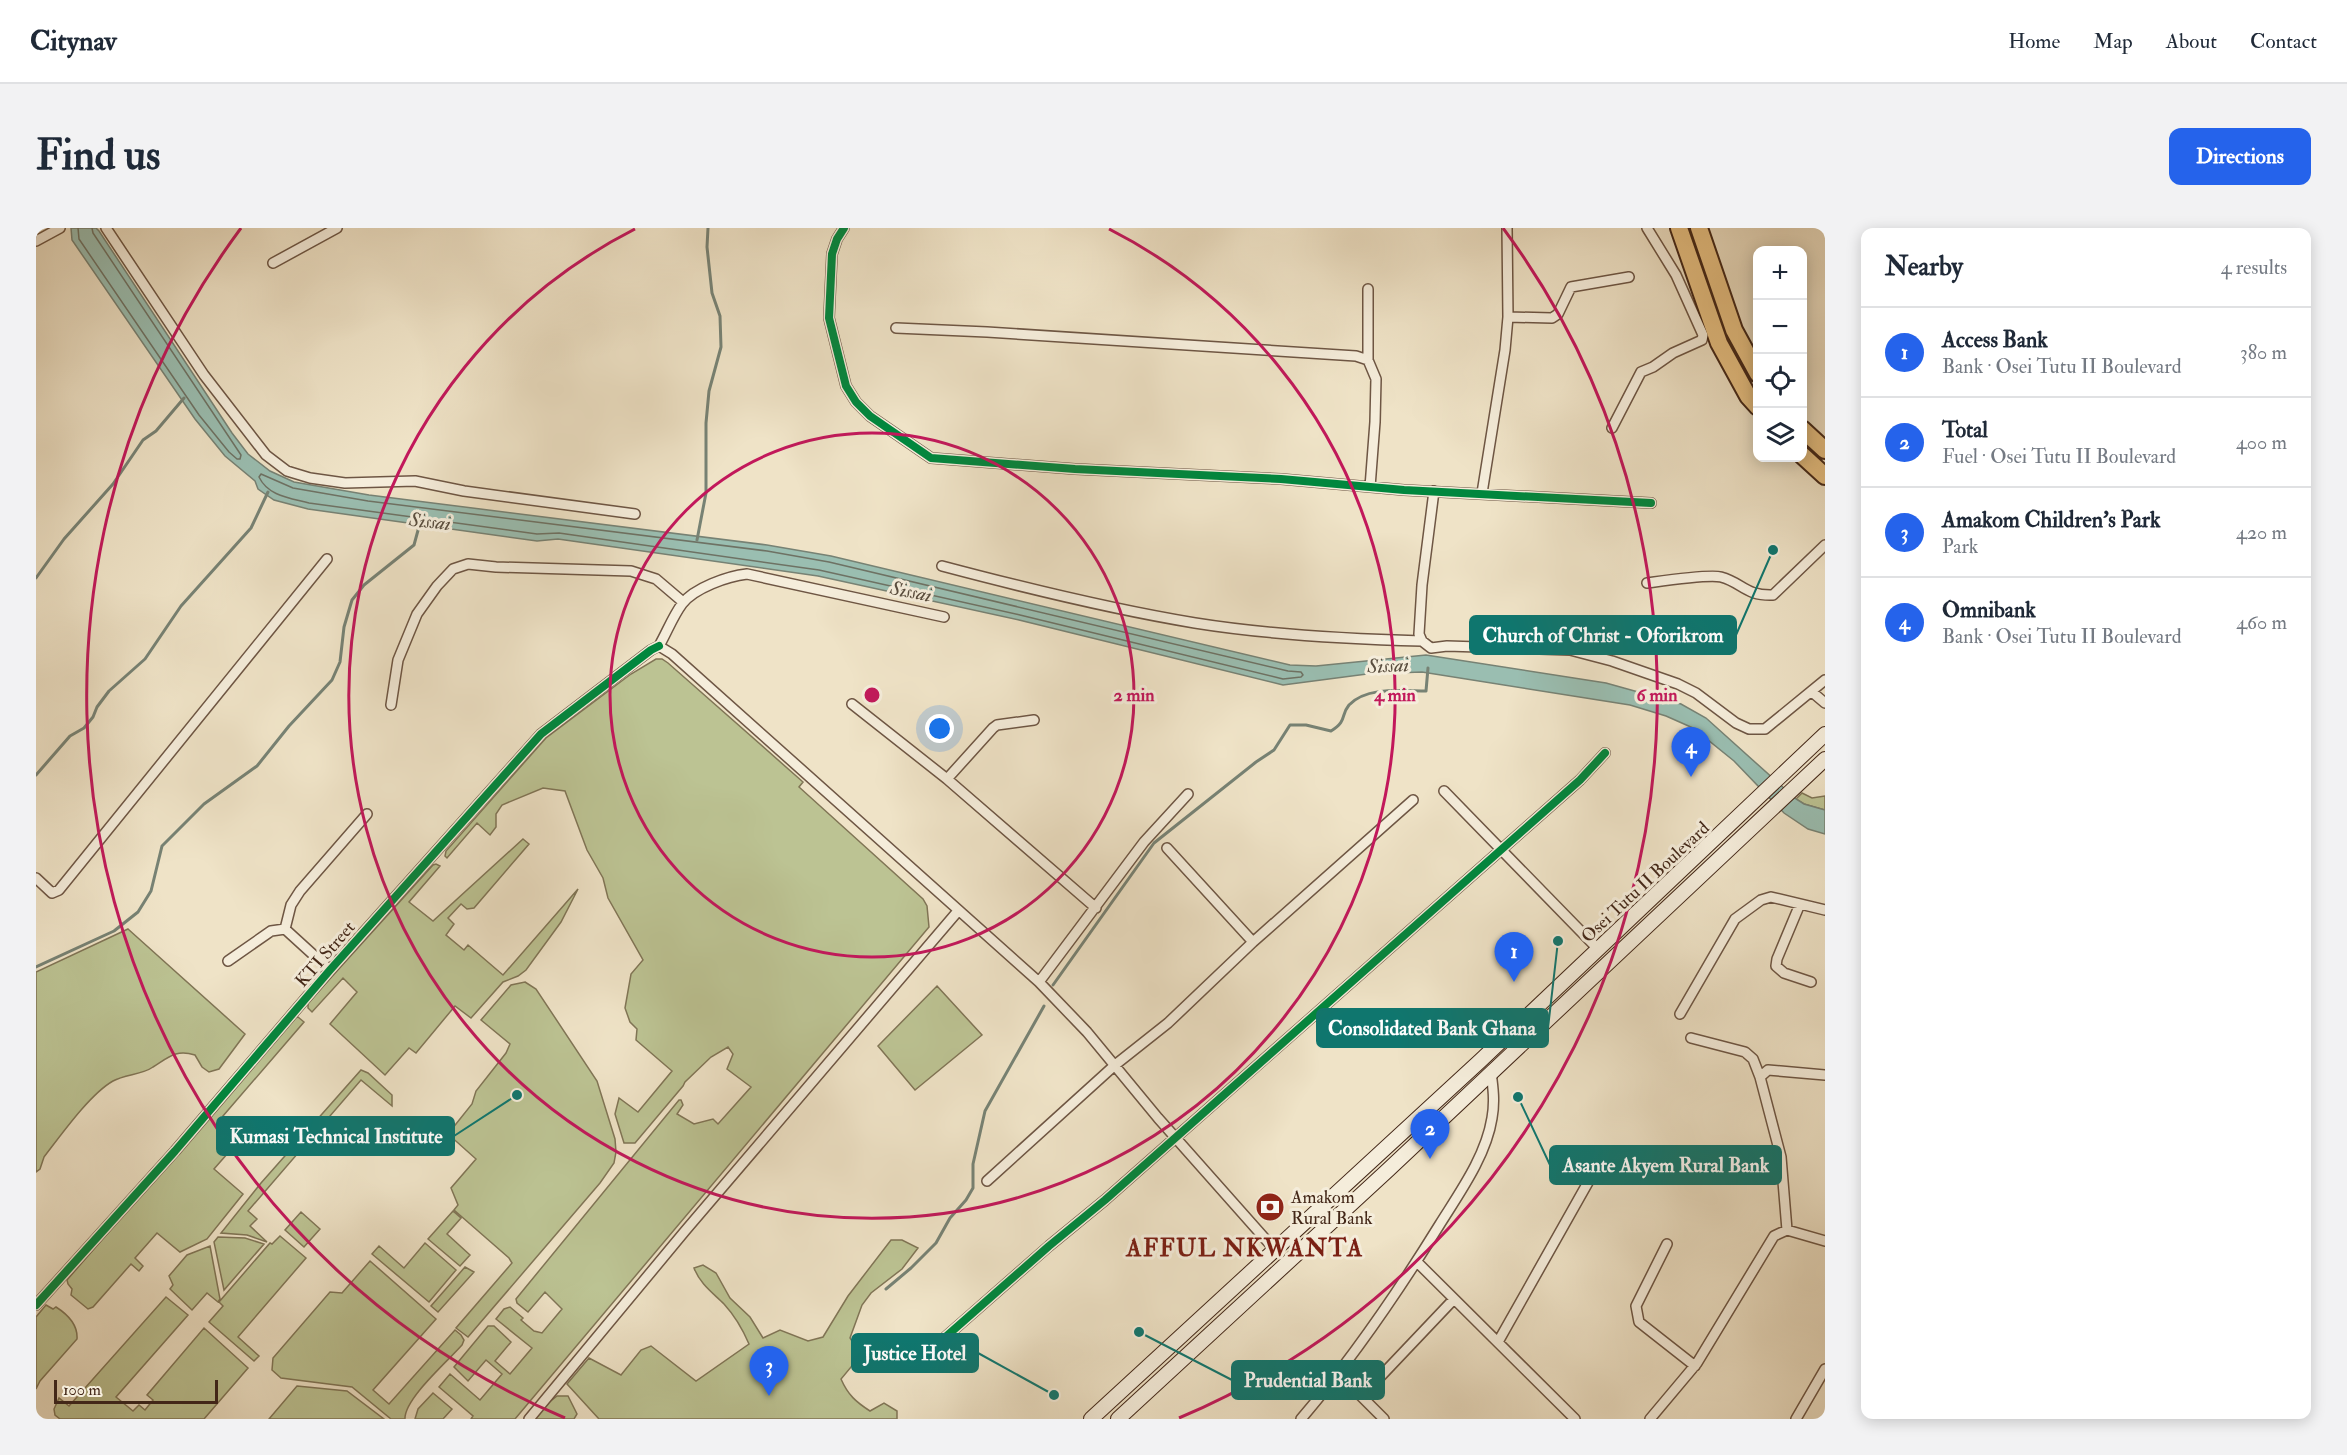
<!DOCTYPE html>
<meta charset="utf-8">
<style>
body{margin:0;font-family:"IM FELL Double Pica",serif;background:#f2f2f3;color:#1f2937}
.controls{position:absolute;right:18px;top:18px;display:grid;overflow:hidden;border-radius:12px;box-shadow:0 3px 15px #0003}
.controls button{width:54px;height:54px;display:grid;place-items:center;padding:0;border:0;border-bottom:2px solid #e0e1e3;background:#fff;color:#1f2937;font:30px sans-serif}
.scale{position:absolute;left:18px;bottom:15px;width:164px;box-sizing:border-box;padding-left:6px;border:3px solid #432718;border-top:0;font-size:16px;line-height:21px;white-space:nowrap;color:#432718;-webkit-text-stroke:4px #f5eddb;paint-order:stroke}
.you{position:absolute;left:904px;top:501px;width:21px;height:21px;margin:-15px;border:4px solid #fff;border-radius:50%;background:#1a73e8;box-shadow:0 0 0 9px #1a73e833}
.badge{display:grid;place-items:center;width:39px;height:39px;border-radius:50%;background:#2563eb;color:#fff;font-size:20px;font-weight:700}
.pin{position:absolute;translate:-50% -50px;filter:drop-shadow(0 2px 3px #0008)}
.pin::after{content:'';position:absolute;top:32px;width:21px;height:18px;background:inherit;clip-path:polygon(0 0,100% 0,50% 100%)}
.list{margin:0;padding:0;list-style:none}
h2{display:flex;justify-content:space-between;align-items:center;height:78px;margin:0;padding:0 24px;font-size:26px}
h2 small{font-size:20px;font-weight:400;color:#747a83}
.list li{display:grid;grid-template-columns:39px 1fr auto;gap:18px;align-items:center;box-sizing:border-box;height:90px;padding:0 24px;border-top:2px solid #e0e1e3}
.list b{display:block;font-size:22px;white-space:nowrap}
.list p{margin:0;font-size:20px;white-space:nowrap;color:#747a83}
.list em{font-size:20px;font-style:normal;color:#747a83}
.icon{flex:none;width:33px;height:33px;fill:none;stroke:currentColor;stroke-width:2;stroke-linecap:round;stroke-linejoin:round}
.map{position:relative;flex:none;width:1789px;height:1191px;overflow:hidden;border-radius:12px}
header{display:flex;align-items:center;gap:36px;box-sizing:border-box;height:84px;padding:0 30px;background:#fff;border-bottom:2px solid #e0e1e3}
header strong{font-size:28px}
nav{display:flex;gap:33px;margin-inline-start:auto;font-size:21px}
.intro{display:flex;align-items:center;justify-content:space-between;box-sizing:border-box;height:144px;padding:0 36px}
h1{margin:0;font-size:42px}
.button{padding:15px 27px;border-radius:12px;background:#2563eb;color:#fff;font-size:21px;font-weight:700}
main{display:flex;gap:36px;padding:0 36px}
aside{flex:1;background:#fff;border-radius:12px;box-shadow:0 3px 15px #0003}
.map>svg:first-child{display:block}
.green{fill:#bcc393;stroke:#807556;stroke-width:1.5}
.water{fill:#9abeb1;stroke:#778274;stroke-width:1.5}
.lines{fill:none;stroke-linecap:round;stroke-linejoin:round}
.shore{stroke:#6e7264;stroke-width:1.5}
.stream{stroke:#778274;stroke-width:3}
.street-casing{stroke:#6e5644;stroke-width:12}
.secondary-casing{stroke:#432718;stroke-width:16}
.highway-casing{stroke:#432718;stroke-width:20}
.street{stroke:#f5eddb;stroke-width:9}
.secondary{stroke:#f5eddb;stroke-width:14}
.highway{stroke:#e8c284;stroke-width:16}
.cycleway-casing{stroke:#f5eddb;stroke-width:11}
.cycleway{stroke:#00873e;stroke-width:8}
.ring{fill:none;stroke:#c2185b;stroke-width:3}
.labels{text-anchor:middle;stroke-width:6;stroke-linejoin:round;paint-order:stroke}
.street-label{font-size:18px;fill:#432718;stroke:#f5eddb}
.poi-label{font-size:18px;fill:#432718;stroke:#f5eddb;text-anchor:start}
.water-label{font-size:20px;font-style:italic;fill:#594d3e;stroke:#f5eddb}
.district-label{font-size:24px;font-weight:bold;letter-spacing:1.5px;fill:#7a1f14;stroke:#f5eddb}
.centre{fill:#c2185b;stroke:#f5eddb;stroke-width:3}
.ring-label{font-size:18px;text-anchor:middle;font-weight:bold;fill:#c2185b;stroke:#f5eddb;stroke-width:6;stroke-linejoin:round;paint-order:stroke}
.leader{fill:none;stroke:#0f766e;stroke-width:2}
.callout-dot{fill:#0f766e;stroke:#f5eddb;stroke-width:2}
.callout{fill:#0f766e;stroke:#0f766e;stroke-width:2}
.callout-label{font-size:20px;text-anchor:middle;font-weight:bold;fill:#fff}
</style>
<header>
<strong>Citynav</strong>
<nav><a>Home</a><a>Map</a><a>About</a><a>Contact</a></nav>
</header>
<div class="intro"><h1>Find us</h1><a class="button">Directions</a></div>
<main>
<div class="map">
<svg width="1789" height="1191" viewBox="0 0 1789 1191">
<rect width="100%" height="100%" fill="#efe3c7"/>
<filter id="stains"><feTurbulence type="fractalNoise" baseFrequency=".00333" numOctaves="4"/><feColorMatrix values="0 0 0 0 .2 0 0 0 0 .09 0 0 0 0 .02 0 0 0 .5 -.17"/></filter>
<radialGradient id="worn" r=".72"><stop offset=".6" stop-color="#630" stop-opacity="0"/><stop offset="1" stop-color="#630" stop-opacity=".3"/></radialGradient>
<path class="green" d="M 620,431 L 626,431 L 632,435 L 767,554 L 763,559 L 887,671 L 891,678 L 893,699 L 479,1191 L 435,1191 L 437,1188 L 403,1159 L 414,1146 L 444,1172 L 466,1146 L 450,1132 L 432,1153 L 418,1139 L 452,1098 L 458,1098 L 475,1114 L 459,1133 L 474,1146 L 496,1120 L 460,1091 L 468,1081 L 474,1079 L 487,1090 L 485,1092 L 498,1103 L 506,1105 L 526,1081 L 509,1064 L 492,1084 L 481,1075 L 480,1071 L 643,872 L 645,872 L 647,877 L 641,886 L 658,896 L 677,891 L 682,896 L 715,859 L 691,841 L 697,826 L 692,819 L 675,829 L 649,854 L 647,858 L 599,915 L 588,915 L 579,886 L 583,870 L 602,884 L 636,843 L 600,812 L 601,801 L 594,794 L 589,780 L 595,746 L 607,732 L 572,670 L 567,650 L 551,622 L 529,563 L 507,560 L 466,577 L 460,586 L 460,599 L 454,607 L 441,595 L 411,630 L 409,628 L 410,623 L 510,510 L 595,446 Z
M 1766,565 L 1776,570 L 1789,568 L 1789,582 L 1768,576 L 1760,571 Z
M 487,611 L 493,616 L 438,680 L 431,681 L 425,676 L 412,690 L 418,696 L 410,707 L 428,722 L 432,717 L 467,747 L 542,661 L 525,694 L 490,742 L 482,748 L 467,754 L 435,790 L 419,778 L 380,825 L 373,820 L 349,847 L 294,796 L 321,764 L 307,750 L 276,784 L 272,780 L 272,775 L 397,637 L 400,636 L 404,638 L 373,674 L 397,693 Z
M 92,701 L 209,806 L 183,841 L 173,844 L 166,839 L 159,827 C 140,821 133,829 117,839 C 106,847 89,846 77,853 C 54,866 25,907 8,929 L 4,941 L 0,944 L 0,744 Z
M 489,754 L 500,761 L 561,853 L 579,911 L 580,924 L 578,935 L 564,955 L 432,1109 L 420,1100 L 476,1035 L 473,1030 L 418,982 L 422,977 L 415,960 L 440,931 L 412,906 L 436,876 L 440,863 L 470,825 L 474,816 L 445,792 L 475,757 Z
M 901,758 L 946,807 L 879,862 L 842,818 Z
M 262,789 L 268,794 L 187,888 L 206,905 L 204,907 L 206,909 L 178,941 L 207,966 L 171,1011 L 144,1024 L 121,1005 L 99,1030 L 107,1038 L 103,1043 L 95,1036 L 57,1079 L 52,1081 L 35,1067 L 36,1061 L 32,1056 L 31,1052 L 258,790 Z
M 325,842 L 332,845 L 356,867 L 356,878 L 325,852 L 212,983 L 221,991 L 214,998 L 231,1014 L 211,1007 L 185,1005 L 225,955 Z
M 417,983 L 425,990 L 411,1006 L 434,1027 L 424,1038 L 392,1011 Z
M 265,984 L 284,1001 L 268,1019 L 249,1002 Z
M 244,1008 L 270,1030 L 202,1109 L 223,1128 L 218,1133 L 173,1094 L 187,1078 L 183,1074 L 234,1015 L 236,1016 Z
M 182,1009 L 209,1010 L 228,1016 L 188,1062 L 178,1014 Z
M 855,1012 L 866,1012 L 882,1020 L 866,1041 L 835,1065 L 826,1077 L 814,1110 L 825,1127 L 805,1151 C 812,1167 820,1174 834,1183 L 848,1175 L 861,1183 L 861,1191 L 563,1191 L 531,1156 L 553,1130 L 585,1147 L 605,1122 L 615,1118 L 660,1153 L 713,1116 C 707,1102 699,1088 688,1076 C 677,1065 664,1056 658,1040 L 667,1037 L 680,1045 L 694,1070 L 714,1089 L 727,1110 L 744,1102 L 772,1113 L 787,1109 L 812,1068 Z
M 389,1015 L 420,1042 L 393,1074 L 336,1026 L 343,1018 L 368,1040 Z
M 174,1018 L 184,1071 L 182,1074 L 171,1065 L 156,1082 L 134,1061 L 137,1057 L 133,1048 L 151,1027 Z
M 334,1033 L 400,1091 L 337,1162 L 353,1176 L 419,1102 L 425,1107 L 428,1112 L 426,1117 C 412,1133 368,1171 369,1191 L 355,1191 L 316,1159 L 245,1150 L 236,1142 L 237,1130 L 294,1064 L 306,1065 Z
M 429,1039 L 438,1044 L 402,1084 L 395,1078 Z
M 130,1069 L 152,1087 L 80,1169 L 97,1183 L 103,1177 L 109,1182 L 117,1172 L 111,1167 L 168,1100 L 212,1140 L 168,1191 L 24,1191 L 19,1187 L 18,1181 L 23,1170 L 33,1178 Z
M 10,1077 L 17,1081 L 20,1079 C 31,1086 42,1097 41,1111 L 4,1153 L 0,1161 L 0,1089 Z
M 261,1158 L 311,1163 L 348,1191 L 233,1191 Z
M 397,1165 L 416,1181 L 407,1191 L 379,1191 L 382,1181 Z
M 521,1168 L 532,1168 L 541,1186 L 538,1191 L 494,1191 C 503,1182 512,1175 521,1168 Z"/>
<path class="water" d="M 35,0 L 60,0 L 63,3 L 196,205 L 212,226 L 234,243 L 258,254 L 333,267 L 731,317 L 795,328 L 1254,437 L 1280,438 L 1390,427 L 1570,455 L 1645,476 L 1670,490 L 1760,571 L 1768,576 L 1789,582 L 1789,606 L 1772,601 L 1748,585 L 1698,533 L 1657,500 L 1630,488 L 1594,477 L 1386,444 L 1331,446 L 1247,457 L 983,392 L 782,348 L 522,311 L 501,313 L 272,281 L 238,272 L 222,261 L 219,253 L 189,228 L 159,191 L 36,12 Z"/>
<g class="lines">
<path class="shore" d="M 42,0 L 43,11 L 163,187 L 193,224 L 201,231 L 204,231 L 205,227 L 57,5 L 56,0
M 225,246 L 257,260 L 332,273 L 731,323 L 793,334 L 1252,443 L 1265,444 L 1267,447 L 1265,449 L 1247,451 L 984,387 L 783,342 L 523,305 L 501,306 L 273,275 C 254,270 232,268 223,249 Z"/>
<path class="stream" d="M 661,312 L 670,265 L 670,195 L 673,163 L 685,119 L 684,88 L 676,65 L 671,19 L 672,0
M 0,350 L 28,311 L 77,256 L 107,212 L 120,203 L 148,170
M 0,547 L 34,508 L 48,500 L 57,489 L 61,479 L 73,463 L 109,431 L 145,378 L 215,300 L 232,264
M 0,739 L 78,703 L 102,684 L 115,663 L 126,618 L 168,576 L 221,538 L 253,498 L 296,452 L 304,434 L 308,399 L 316,372 L 328,357 L 378,317 L 384,295
M 1017,757 L 1118,615 L 1220,534 L 1238,522 L 1254,497 L 1270,497 L 1295,503 C 1312,492 1304,488 1313,477 C 1331,458 1367,463 1390,463 L 1392,440
M 850,1061 L 875,1040 L 900,1015 L 914,990 L 930,972 L 937,960 L 937,936 L 949,883 L 1008,778"/>
<g class="street-casing">
<path id="street" d="M 70,0 L 168,147 L 230,227 L 251,243 L 274,250 L 309,255 L 379,253 L 428,263 L 599,286
M 808,0 L 801,11 L 796,26 L 793,90 L 810,158 L 820,174 L 834,188 L 895,230 L 1039,241 L 1245,251 L 1368,262 L 1615,275
M 0,13 L 24,0
M 237,35 L 301,0
M 1332,61 L 1332,132
M 1472,89 L 1516,90 L 1522,86 L 1535,59 L 1593,49
M 860,100 L 951,104 L 1320,128 L 1332,132 L 1340,151 L 1339,194 L 1334,259
M 1576,200 L 1605,144 L 1617,139 L 1637,125 L 1666,112 L 1667,107 L 1640,47 L 1611,0
M 1398,263 L 1386,357 L 1383,406 L 1386,413 L 1395,420 L 1411,418 L 1534,422 L 1576,433 L 1642,456 L 1660,465 L 1700,495 L 1713,501 L 1729,501 L 1789,452
M 1446,265 L 1469,122 L 1472,89 L 1471,0
M 906,338 C 989,360 1074,381 1159,395 C 1234,407 1310,411 1386,413
M 1611,355 C 1626,353 1673,346 1685,349 C 1707,355 1709,368 1737,367 L 1789,317
M 623,418 L 636,426 L 1003,754 L 1051,804 L 1122,890 L 1239,1022
M 623,418 C 631,404 637,388 646,376 C 658,360 692,348 711,346 L 908,389
M 1776,464 L 1789,475
M 816,476 L 911,551 L 1060,680
M 355,477 L 362,432 L 381,386 L 401,358 L 417,341 L 432,336 L 460,339 L 595,343 L 620,351 L 647,374
M 911,551 L 957,500 L 961,497 L 998,492
M 1408,563 L 1563,722
M 1131,620 L 1217,714
M 0,650 L 16,665 L 23,662 L 291,331
M 1764,676 L 1741,731 L 1740,738 L 1748,745 L 1775,754
M 249,701 L 255,677 L 264,663 L 331,586
M 192,733 L 235,703 L 249,701 L 294,742
M 1003,754 L 1108,614 L 1152,566
M 1644,786 L 1699,691 L 1725,672 L 1735,669 L 1789,682
M 1655,810 L 1709,824 L 1717,831 L 1724,849 L 1745,929 L 1751,1002
M 1724,849 L 1732,842 L 1789,847
M 951,953 L 1079,837 L 1132,795 L 1217,714 L 1377,572
M 1631,1016 L 1600,1078 L 1603,1094 L 1659,1138
M 1381,1034 L 1539,1191
M 0,1077 L 139,923 L 294,742 L 505,506 L 615,422 L 623,418
M 1462,1114 L 1559,942
M 889,1127 L 1013,1018 L 1069,972 L 1544,552 L 1569,525
M 1303,1146 L 1348,1191
M 1326,1168 L 1418,1071
M 493,1191 L 649,1003 L 922,683
M 1265,1191 C 1317,1130 1362,1064 1404,996 C 1424,964 1450,928 1456,890 C 1459,874 1457,859 1455,844
M 1614,1191 L 1661,1135 L 1738,1008 L 1751,1002 L 1789,1013
M 1760,1191 L 1789,1141"/>
</g>
<g class="secondary-casing">
<path id="secondary" d="M 1055,1191 L 1444,833 L 1789,506
M 1082,1191 L 1352,942 L 1789,531"/>
</g>
<g class="highway-casing">
<path id="highway" d="M 1643,0 L 1683,115 L 1712,168 L 1722,179
M 1663,0 L 1698,102 L 1722,146
M 1766,201 L 1789,222
M 1766,227 L 1789,248"/>
</g>
<use href="#street" class="street"/>
<use href="#secondary" class="secondary"/>
<use href="#highway" class="highway"/>
<g class="cycleway-casing">
<path id="cycleway" d="M 808,0 L 801,11 L 796,26 L 793,90 L 810,158 L 820,174 L 834,188 L 895,230 L 1039,241 L 1245,251 L 1368,262 L 1615,275
M 0,1077 L 139,923 L 294,742 L 505,506 L 615,422 L 623,418
M 889,1127 L 1013,1018 L 1069,972 L 1544,552 L 1569,525"/>
</g>
<use href="#cycleway" class="cycleway"/>
</g>
<g class="ring">
<circle cx="836" cy="467" r="262"/>
<path d="M1073 1A523 523 0 1 1 599 1"/>
<path d="M529 1190A785 785 0 0 1 205 0M1467 0A785 785 0 0 1 1143 1190"/>
</g>
<defs>
<g id="bank-disc" transform="scale(1.5)"><circle r="9.5" fill="#8f2418" stroke="#f5eddb"/><path d="M-6-4H6V4H-6ZM0-2.3a2.3 2.3 0 1 0 0 4.6a2.3 2.3 0 1 0 0-4.6Z" fill="#fff"/></g>
</defs>
<g fill-rule="evenodd">
<use href="#bank-disc" x="1234" y="979"/>
</g>
<g class="labels">
<g class="street-label">
<text transform="translate(1609 654) rotate(-43)" y="6">Osei Tutu II Boulevard</text>
<text transform="translate(289 726) rotate(-49)" y="6">KTI Street</text>
</g>
<g class="poi-label">
<text x="1255" y="975">Amakom<tspan x="1255" dy="21">Rural Bank</tspan></text>
</g>
<g class="water-label">
<text transform="translate(394 293) rotate(6)" y="7">Sissai</text>
<text transform="translate(875 363) rotate(11)" y="7">Sissai</text>
<text transform="translate(1352 437) rotate(-3)" y="7">Sissai</text>
</g>
<g class="district-label">
<text x="1209" y="1028">AFFUL NKWANTA</text>
</g>
</g>
<circle cx="836" cy="467" r="9" class="centre"/>
<g class="ring-label">
<text x="1098" y="473">2 min</text>
<text x="1359" y="473">4 min</text>
<text x="1621" y="473">6 min</text>
</g>
<path class="leader" d="M1737 322L1700 407M1522 713L1512 800M481 867L418 908M1482 869L1514 937M1018 1167L942 1125M1103 1104L1196 1152"/>
<g class="callout-dot">
<circle cx="1737" cy="322" r="6"/>
<circle cx="1522" cy="713" r="6"/>
<circle cx="481" cy="867" r="6"/>
<circle cx="1482" cy="869" r="6"/>
<circle cx="1018" cy="1167" r="6"/>
<circle cx="1103" cy="1104" r="6"/>
</g>
<g class="callout">
<rect x="1434" y="388" width="266" height="38" rx="6"/>
<rect x="1281" y="781" width="231" height="38" rx="6"/>
<rect x="181" y="889" width="237" height="38" rx="6"/>
<rect x="1514" y="918" width="231" height="38" rx="6"/>
<rect x="816" y="1106" width="126" height="38" rx="6"/>
<rect x="1196" y="1133" width="152" height="38" rx="6"/>
</g>
<g class="callout-label">
<text x="1567" y="414">Church of Christ - Oforikrom</text>
<text x="1396" y="807">Consolidated Bank Ghana</text>
<text x="300" y="915">Kumasi Technical Institute</text>
<text x="1630" y="944">Asante Akyem Rural Bank</text>
<text x="879" y="1132">Justice Hotel</text>
<text x="1272" y="1159">Prudential Bank</text>
</g>
<rect width="100%" height="100%" filter="url(#stains)"/>
<rect width="100%" height="100%" fill="url(#worn)"/>
</svg>
<div class="controls">
<button>+</button>
<button>−</button>
<button><svg class="icon" aria-label="locate" viewBox="0 0 24 24"><circle cx="12" cy="12" r="6"/><path d="M12 2v4M12 18v4M2 12h4M18 12h4"/></svg></button>
<button><svg class="icon" aria-label="layers" viewBox="0 0 24 24"><path d="M12 4l9 5-9 5-9-5zM3 14l9 5 9-5"/></svg></button>
</div>
<div class="scale">100 m</div>
<div class="you"></div>
<div class="pin badge" style="left:1478px;top:754px">1</div>
<div class="pin badge" style="left:1394px;top:931px">2</div>
<div class="pin badge" style="left:733px;top:1168px">3</div>
<div class="pin badge" style="left:1655px;top:549px">4</div>
</div>
<aside>
<h2>Nearby<small>4 results</small></h2>
<ul class="list">
<li><span class="badge">1</span><div><b>Access Bank</b><p>Bank · Osei Tutu II Boulevard</p></div><em>380 m</em></li>
<li><span class="badge">2</span><div><b>Total</b><p>Fuel · Osei Tutu II Boulevard</p></div><em>400 m</em></li>
<li><span class="badge">3</span><div><b>Amakom Children's Park</b><p>Park</p></div><em>420 m</em></li>
<li><span class="badge">4</span><div><b>Omnibank</b><p>Bank · Osei Tutu II Boulevard</p></div><em>460 m</em></li>
</ul>
</aside>
</main>
